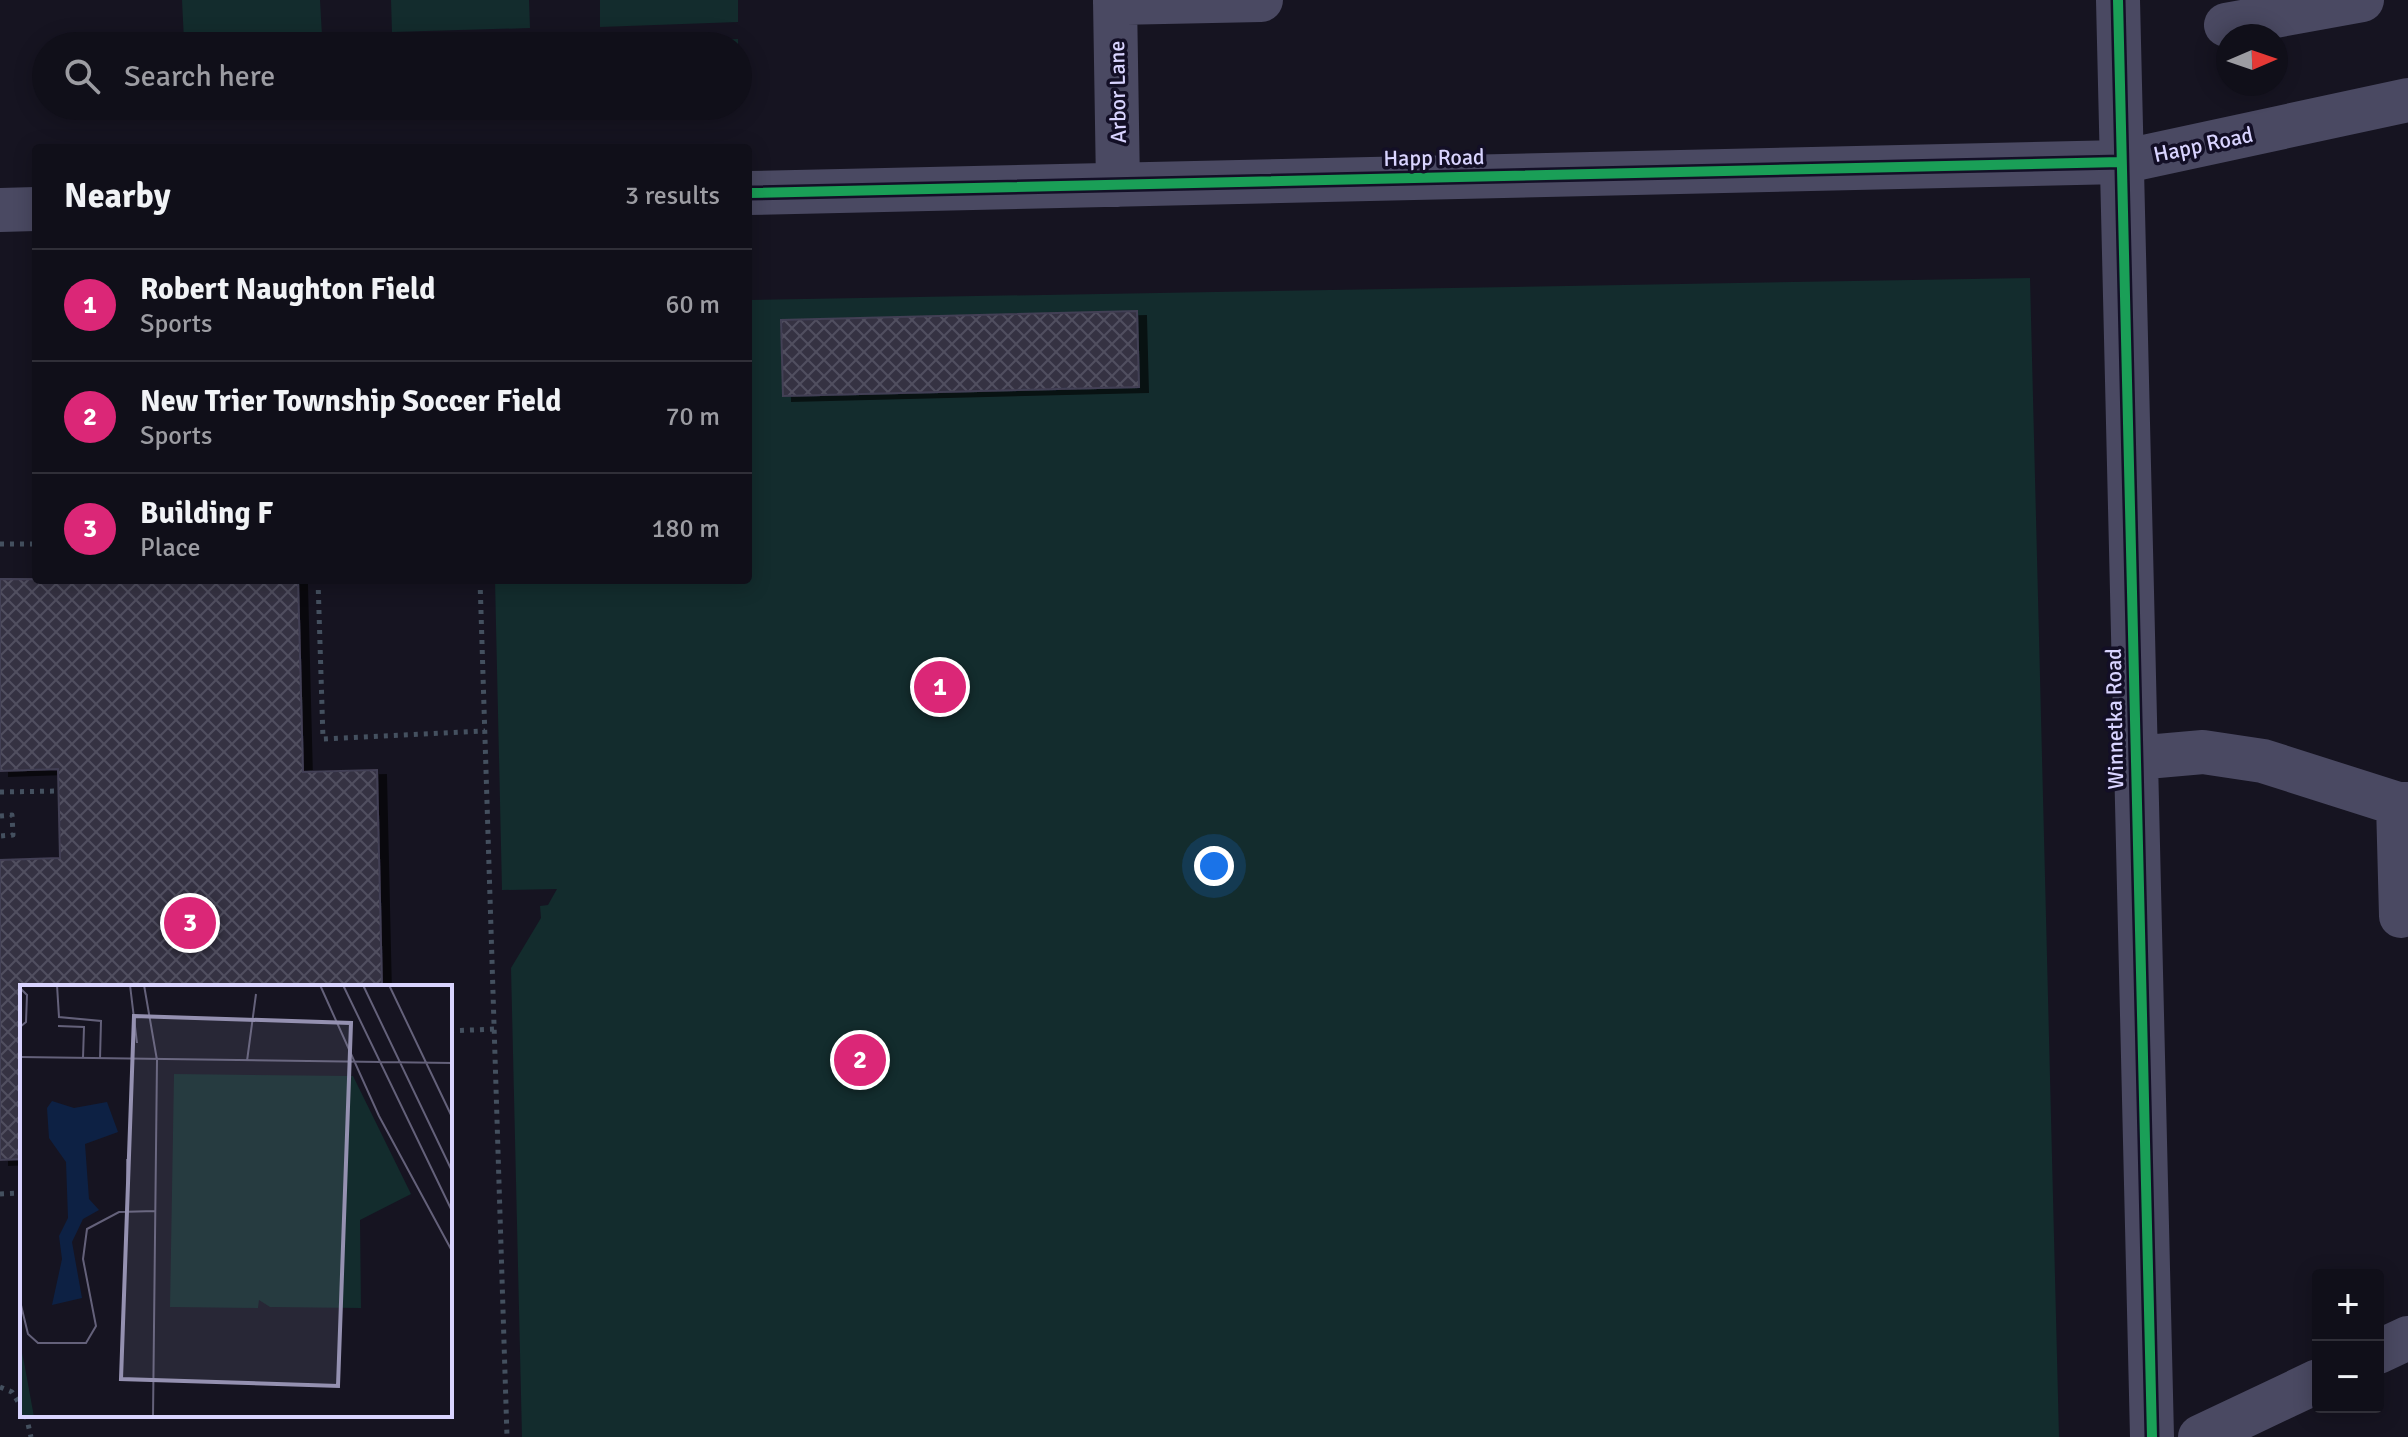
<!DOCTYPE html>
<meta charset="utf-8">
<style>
body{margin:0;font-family:Signika,sans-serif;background:#1e1d26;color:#f1f3f6}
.controls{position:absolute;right:24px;bottom:24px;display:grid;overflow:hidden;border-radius:8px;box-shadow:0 4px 20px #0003}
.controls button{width:72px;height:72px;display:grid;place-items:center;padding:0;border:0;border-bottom:2px solid #302f38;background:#100f19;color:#f1f3f6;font:40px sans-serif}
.compass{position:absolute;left:2216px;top:24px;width:72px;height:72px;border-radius:50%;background:#100f19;box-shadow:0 4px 20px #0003;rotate:88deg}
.you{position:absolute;left:1214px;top:866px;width:28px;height:28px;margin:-20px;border:6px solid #fff;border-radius:50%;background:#1a73e8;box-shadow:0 0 0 12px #1a73e833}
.badge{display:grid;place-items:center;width:52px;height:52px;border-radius:50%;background:#db2777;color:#fff;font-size:26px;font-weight:700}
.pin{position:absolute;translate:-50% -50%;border:4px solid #fff;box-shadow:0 2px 8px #0006}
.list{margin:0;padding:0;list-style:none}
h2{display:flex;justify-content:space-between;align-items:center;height:104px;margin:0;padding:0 32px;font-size:34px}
h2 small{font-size:26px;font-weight:400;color:#9c9ca2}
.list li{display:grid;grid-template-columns:52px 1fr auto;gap:24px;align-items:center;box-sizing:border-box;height:112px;padding:0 32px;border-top:2px solid #302f38}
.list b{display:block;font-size:30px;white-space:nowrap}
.list p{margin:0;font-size:26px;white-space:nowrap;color:#9c9ca2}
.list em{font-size:26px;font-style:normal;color:#9c9ca2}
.icon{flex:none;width:44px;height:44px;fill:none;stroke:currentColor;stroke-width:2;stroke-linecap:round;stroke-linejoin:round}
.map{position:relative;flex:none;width:2408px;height:1437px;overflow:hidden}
.search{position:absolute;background:#100f19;box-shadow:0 4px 20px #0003;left:32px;top:32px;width:720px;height:88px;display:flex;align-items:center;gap:20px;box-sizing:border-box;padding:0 28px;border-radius:44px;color:#9c9ca2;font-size:30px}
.panel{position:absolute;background:#100f19;box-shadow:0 4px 20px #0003;left:32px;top:144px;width:720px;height:440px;border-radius:8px}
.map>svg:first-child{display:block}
.park{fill:#132c2d}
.building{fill:url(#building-cross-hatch);stroke:#433f54;stroke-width:2;filter:url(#shadow)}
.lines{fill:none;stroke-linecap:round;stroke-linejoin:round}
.path{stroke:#44505f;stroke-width:5;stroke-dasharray:4 6;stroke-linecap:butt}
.minor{stroke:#4a4962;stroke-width:44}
.cycleway-casing{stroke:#130f26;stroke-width:15}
.cycleway{stroke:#1a9f57;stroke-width:10}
.labels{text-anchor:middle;stroke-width:7;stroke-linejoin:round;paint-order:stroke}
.street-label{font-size:22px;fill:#d9d4ff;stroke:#130f26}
.inset-road{fill:none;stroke:#64617a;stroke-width:2}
.view{fill:#9591b1;fill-opacity:0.15;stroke:#9591b1;stroke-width:4}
.inset-edge{fill:none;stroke:#d9d4ff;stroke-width:4}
</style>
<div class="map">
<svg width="2408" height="1437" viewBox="0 0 2408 1437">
<defs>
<pattern id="building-cross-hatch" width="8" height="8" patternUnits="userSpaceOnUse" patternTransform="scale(2)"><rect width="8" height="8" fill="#343243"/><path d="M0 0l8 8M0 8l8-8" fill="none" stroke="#514f5f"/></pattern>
<filter id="shadow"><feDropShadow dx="9" dy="5" stdDeviation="0" flood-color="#0009"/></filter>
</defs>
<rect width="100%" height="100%" fill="#161421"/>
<path class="park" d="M 182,0 L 320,0 L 322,36 L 184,41 Z
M 391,0 L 529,0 L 530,28 L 392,32 Z
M 600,0 L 738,0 L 738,22 L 600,27 Z
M 738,39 L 738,46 L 600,46 L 600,43 Z
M 393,106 L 531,106 L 532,110 L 394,115 Z
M 2030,278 L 2059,1437 L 522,1437 L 511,968 L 541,918 L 540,906 L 548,905 L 557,889 L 502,890 L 495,580 L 748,580 L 748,300 Z"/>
<path class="building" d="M 1137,311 L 1139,387 L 783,396 L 781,320 Z
M 0,579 L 298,580 L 303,772 L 377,770 L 382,987 L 22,987 L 22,1159 L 0,1160 L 0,860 L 60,858 L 58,769 L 0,771 Z"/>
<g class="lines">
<path class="path" d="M 0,544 L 36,544
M 318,580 L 323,739 L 485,731
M 480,580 L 507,1437
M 0,792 L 59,791
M 0,816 L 12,815 L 13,835 L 0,836
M 450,1031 L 494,1029
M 0,1194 L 22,1193
M 0,1387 L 12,1392 L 22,1408
M 26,1415 L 31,1437"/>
<path class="minor" d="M 1115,0 L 1118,185
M 2118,0 L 2152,1437
M 1115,3 L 1261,0
M 2226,25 L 2362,0
M 748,193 L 2121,162 L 2408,100
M 0,210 L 36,209
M 2135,758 L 2203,752 L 2263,761 L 2398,804 L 2408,804
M 2398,804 L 2401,916
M 2378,1352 L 2408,1338
M 2200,1437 L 2318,1381"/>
<g class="cycleway-casing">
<path id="cycleway" d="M 2118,0 L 2152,1437
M 748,193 L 2121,162"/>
</g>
<use href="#cycleway" class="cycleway"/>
</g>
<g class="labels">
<g class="street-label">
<text transform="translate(1117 92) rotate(-91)" y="8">Arbor Lane</text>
<text transform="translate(2203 144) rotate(-12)" y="8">Happ Road</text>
<text transform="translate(1434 157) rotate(-1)" y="8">Happ Road</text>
<text transform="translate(2114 719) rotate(-91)" y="8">Winnetka Road</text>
</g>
</g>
<g transform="translate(20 985)">
<rect width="432" height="432" fill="#161421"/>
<path d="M 0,359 L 4,377 L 14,432 L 0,432 Z" fill="#132c2d"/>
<path d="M 154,89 L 333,91 L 391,209 L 340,235 L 341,323 L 250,322 L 239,315 L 238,323 L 150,322 Z" fill="#132c2d"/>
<path d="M 32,116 L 54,123 L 87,117 L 98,147 L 65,159 L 69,214 L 79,225 L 63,234 L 52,257 L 62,313 L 32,320 L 42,274 L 39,251 L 48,233 L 46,177 L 29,153 L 27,123 Z" fill="#0d2144"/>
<path class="inset-road" d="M 37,0 L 39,32 L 81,36 L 80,74M 110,0 L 117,58M 124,0 L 137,75 L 133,432M 300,0 L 359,131 L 432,266M 323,0 L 432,226M 343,0 L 432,186M 369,0 L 432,132M 0,3 L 7,10 L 6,37 L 0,42M 38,41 L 64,42 L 63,73M 0,72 L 432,78M 227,76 L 236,9M 107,174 L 108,226M 0,186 L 0,276M 0,316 L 8,349 L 18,358 L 66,358 L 76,341 L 63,274 L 67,244 L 99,227 L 135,226"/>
<path class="view" d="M 114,31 L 331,38 L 318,401 L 101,394 Z"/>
<rect width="432" height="432" class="inset-edge"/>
</g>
</svg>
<div class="controls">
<button>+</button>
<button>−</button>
</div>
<svg class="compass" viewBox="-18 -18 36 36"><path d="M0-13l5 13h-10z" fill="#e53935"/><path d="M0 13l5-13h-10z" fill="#9c9ca2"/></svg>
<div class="you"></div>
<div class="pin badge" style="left:940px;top:687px">1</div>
<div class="pin badge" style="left:860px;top:1060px">2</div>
<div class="pin badge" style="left:190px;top:923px">3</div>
<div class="search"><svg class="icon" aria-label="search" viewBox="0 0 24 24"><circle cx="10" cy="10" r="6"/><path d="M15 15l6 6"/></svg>Search here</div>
<section class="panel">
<h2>Nearby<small>3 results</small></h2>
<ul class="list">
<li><span class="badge">1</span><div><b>Robert Naughton Field</b><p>Sports</p></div><em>60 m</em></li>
<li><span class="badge">2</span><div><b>New Trier Township Soccer Field</b><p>Sports</p></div><em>70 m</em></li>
<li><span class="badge">3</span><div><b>Building F</b><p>Place</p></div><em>180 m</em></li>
</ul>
</section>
</div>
